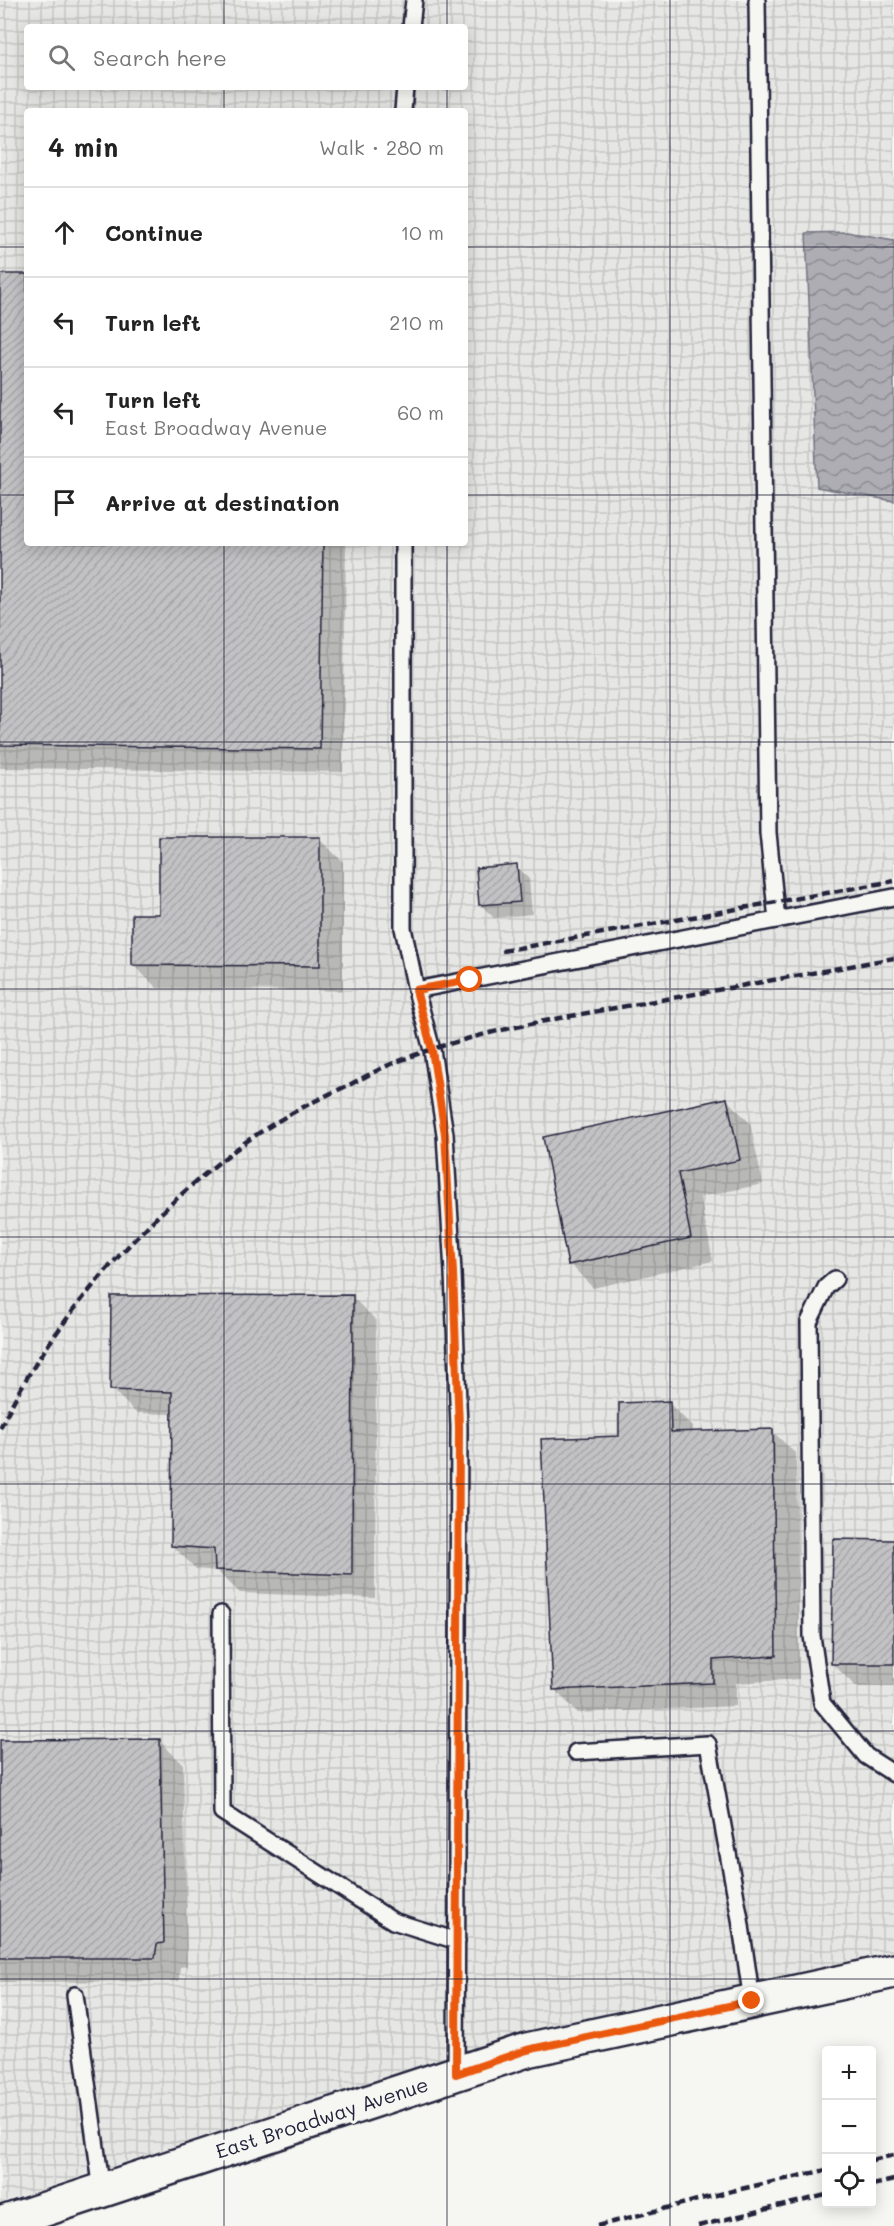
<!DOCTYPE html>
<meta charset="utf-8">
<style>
body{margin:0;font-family:Mali,sans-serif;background:#f6f6f6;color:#222}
.controls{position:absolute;right:18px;bottom:18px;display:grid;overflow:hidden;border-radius:6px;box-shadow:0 3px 15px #0003}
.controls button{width:54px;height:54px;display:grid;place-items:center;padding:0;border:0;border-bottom:2px solid #e0e0e0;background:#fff;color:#222;font:30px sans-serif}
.stop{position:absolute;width:18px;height:18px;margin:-14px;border:4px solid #ea580c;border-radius:50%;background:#fff}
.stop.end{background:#ea580c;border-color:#fff;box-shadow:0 2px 6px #0008}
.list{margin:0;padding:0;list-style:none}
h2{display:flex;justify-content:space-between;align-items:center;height:78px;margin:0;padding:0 24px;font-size:26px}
h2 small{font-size:20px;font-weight:400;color:#767676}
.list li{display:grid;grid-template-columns:39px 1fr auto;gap:18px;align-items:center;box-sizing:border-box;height:90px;padding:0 24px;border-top:2px solid #e0e0e0}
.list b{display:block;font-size:22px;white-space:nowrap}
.list p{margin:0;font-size:20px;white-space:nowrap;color:#767676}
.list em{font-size:20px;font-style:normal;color:#767676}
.icon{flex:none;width:33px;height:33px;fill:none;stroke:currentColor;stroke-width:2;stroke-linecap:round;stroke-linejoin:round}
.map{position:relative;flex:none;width:894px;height:2226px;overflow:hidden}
.search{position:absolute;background:#fff;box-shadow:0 3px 15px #0003;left:24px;top:24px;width:444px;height:66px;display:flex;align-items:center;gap:15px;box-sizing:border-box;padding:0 21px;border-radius:6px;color:#767676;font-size:22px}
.panel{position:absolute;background:#fff;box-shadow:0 3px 15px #0003;left:24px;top:108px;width:444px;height:438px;border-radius:6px}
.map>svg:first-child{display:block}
.industrial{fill:url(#industrial-grid);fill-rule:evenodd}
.water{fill:url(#water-waves);stroke:#757583;stroke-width:1.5}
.shadow{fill:#0003}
.building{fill:url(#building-hatch);stroke:#22223b;stroke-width:1.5}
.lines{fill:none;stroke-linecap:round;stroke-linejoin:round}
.lane-casing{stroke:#22223b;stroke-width:20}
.secondary-casing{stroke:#22223b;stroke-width:38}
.lane{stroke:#f6f6f2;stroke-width:15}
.secondary{stroke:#f6f6f2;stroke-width:33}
.rail{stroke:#22223b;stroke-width:4.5;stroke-dasharray:9 4.5;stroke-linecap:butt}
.route{stroke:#ea580c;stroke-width:8}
.grid{fill:none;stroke:#22223b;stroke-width:1.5;stroke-opacity:0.55}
.labels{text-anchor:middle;stroke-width:6;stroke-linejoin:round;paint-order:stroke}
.street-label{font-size:20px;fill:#22223b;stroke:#f6f6f2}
</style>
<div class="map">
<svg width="894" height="2226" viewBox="0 0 894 2226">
<defs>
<pattern id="industrial-grid" width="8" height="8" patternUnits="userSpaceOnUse" patternTransform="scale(1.5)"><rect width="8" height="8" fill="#e6e6e4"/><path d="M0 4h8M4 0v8" fill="none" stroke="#c5c5c4"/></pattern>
<pattern id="water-waves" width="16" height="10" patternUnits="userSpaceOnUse" patternTransform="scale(1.5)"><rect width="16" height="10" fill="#adadb3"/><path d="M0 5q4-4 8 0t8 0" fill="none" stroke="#8c8c93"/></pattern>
<pattern id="building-hatch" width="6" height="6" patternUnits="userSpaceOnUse" patternTransform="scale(1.5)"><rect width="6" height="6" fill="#c2c2c4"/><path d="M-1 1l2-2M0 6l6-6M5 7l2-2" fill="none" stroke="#a6a6a9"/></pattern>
</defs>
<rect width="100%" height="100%" fill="#f6f6f2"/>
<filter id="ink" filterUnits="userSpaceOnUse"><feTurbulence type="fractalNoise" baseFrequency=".0167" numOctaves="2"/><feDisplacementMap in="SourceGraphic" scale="12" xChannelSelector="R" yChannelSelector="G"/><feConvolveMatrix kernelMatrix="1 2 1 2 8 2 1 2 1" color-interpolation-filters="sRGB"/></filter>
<g filter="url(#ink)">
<path class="industrial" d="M 0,0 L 894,0 L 894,240 L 847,232 L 807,233 L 817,487 L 894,501 L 894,1951 L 524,2031 L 0,2203 ZM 27,27 L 465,27 L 465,87 L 27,87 ZM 27,111 L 465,111 L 465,543 L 27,543 Z"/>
<path class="water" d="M 847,232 L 894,240 L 894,501 L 817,487 L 806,233 Z"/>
<path class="shadow" d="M 0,275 L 27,276 L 27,543 L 346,543 L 343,772 L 0,768 Z
M 319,839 L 343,862 L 343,990 L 157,988 L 133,965 L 160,915 Z
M 516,866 L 529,879 L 532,914 L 494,918 L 481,905 Z
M 726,1099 L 750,1123 L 763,1184 L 700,1197 L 713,1261 L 593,1288 L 570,1264 Z
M 352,1297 L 376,1320 L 375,1598 L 240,1593 L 217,1571 L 196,1569 L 172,1545 L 173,1414 L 136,1413 L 112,1389 Z
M 669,1403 L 693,1427 L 693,1433 L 772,1431 L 796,1454 L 799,1679 L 736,1683 L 736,1706 L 578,1713 L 554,1689 L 621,1437 Z
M 894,1542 L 894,1687 L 856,1687 L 832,1663 Z
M 0,1741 L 159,1741 L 183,1764 L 187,1966 L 180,1967 L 179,1981 L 0,1982 Z"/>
<path class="building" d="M 0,274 L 27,274 L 27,543 L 323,543 L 320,749 L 0,745 Z
M 159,837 L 320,837 L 320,966 L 132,965 L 132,914 L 159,914 Z
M 517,864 L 520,902 L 479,905 L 476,868 Z
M 727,1098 L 740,1160 L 678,1173 L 691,1238 L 568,1265 L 543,1137 Z
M 353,1295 L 352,1575 L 215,1570 L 214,1549 L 171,1546 L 172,1392 L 110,1390 L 111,1296 Z
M 670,1401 L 671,1432 L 773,1429 L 776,1656 L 713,1660 L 713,1683 L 553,1690 L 541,1439 L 619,1436 L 619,1403 Z
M 833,1539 L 894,1540 L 894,1664 L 831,1664 Z
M 160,1739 L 164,1943 L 157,1944 L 155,1958 L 0,1958 L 0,1740 Z"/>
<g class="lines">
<g class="lane-casing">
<path id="lane" d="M 757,0 L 768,833 L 777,920
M 411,27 L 414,0
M 403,111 L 405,87
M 403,543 L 403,928 L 416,990 L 432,1050 L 445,1134 L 453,1273 L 459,1427 L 456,2074
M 416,990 L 894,897
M 835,1279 L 826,1287 L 809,1322 L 812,1636 L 822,1703 L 866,1756 L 894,1774
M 221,1614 L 222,1812 L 393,1921 L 457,1941
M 576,1752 L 708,1744 L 740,1919 L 752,2001
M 75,1995 L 102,2191"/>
</g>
<g class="secondary-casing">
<path id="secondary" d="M 0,2224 L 527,2050 L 894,1971"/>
</g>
<use href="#lane" class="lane"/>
<use href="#secondary" class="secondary"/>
<path class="rail" d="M 502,951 L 894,881
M 0,1428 C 50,1322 143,1220 235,1150 C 270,1123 311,1102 351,1084 C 367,1076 382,1067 399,1061 C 473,1032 554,1019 632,1005 C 719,990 807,974 894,958
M 872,2160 L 894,2155
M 872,2185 L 894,2180
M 597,2226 L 736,2190 L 826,2170
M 698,2226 L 826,2195"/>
</g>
</g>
<g class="lines" filter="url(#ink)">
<path class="route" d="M 470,980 L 416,990 L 432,1050 L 445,1134 L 453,1273 L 459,1427 L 456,2074 L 527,2050 L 752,2001"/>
</g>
<path class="grid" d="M 224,0 L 224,27M 447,0 L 447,27M 670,0 L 670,2226M 224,87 L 224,111M 447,87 L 447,111M 0,247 L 27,247M 465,247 L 894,247M 0,495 L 27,495M 465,495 L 894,495M 224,543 L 224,2226M 447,543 L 447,2226M 0,742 L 894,742M 0,989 L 894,989M 0,1237 L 894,1237M 0,1484 L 894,1484M 0,1731 L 894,1731M 0,1979 L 894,1979"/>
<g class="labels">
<g class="street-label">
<text transform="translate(322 2118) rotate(-18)" y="7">East Broadway Avenue</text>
</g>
</g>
</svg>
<div class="controls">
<button>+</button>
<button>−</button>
<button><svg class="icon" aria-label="locate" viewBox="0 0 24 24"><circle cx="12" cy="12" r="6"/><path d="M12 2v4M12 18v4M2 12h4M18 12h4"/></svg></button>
</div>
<div class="stop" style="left:470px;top:980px"></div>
<div class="stop end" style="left:752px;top:2001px"></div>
<div class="search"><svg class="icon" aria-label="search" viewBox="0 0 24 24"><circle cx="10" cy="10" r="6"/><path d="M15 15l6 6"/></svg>Search here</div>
<section class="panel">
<h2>4 min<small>Walk · 280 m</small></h2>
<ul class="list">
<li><svg class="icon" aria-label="ahead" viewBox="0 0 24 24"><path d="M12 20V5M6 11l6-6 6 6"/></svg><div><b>Continue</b></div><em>10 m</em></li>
<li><svg class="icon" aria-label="left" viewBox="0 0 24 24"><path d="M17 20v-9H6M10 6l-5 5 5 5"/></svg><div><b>Turn left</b></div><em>210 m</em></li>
<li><svg class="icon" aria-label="left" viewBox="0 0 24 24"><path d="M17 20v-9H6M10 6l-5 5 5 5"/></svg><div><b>Turn left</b><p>East Broadway Avenue</p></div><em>60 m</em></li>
<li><svg class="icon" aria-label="arrive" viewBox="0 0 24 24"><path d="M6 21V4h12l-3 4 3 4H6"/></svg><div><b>Arrive at destination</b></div></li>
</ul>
</section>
</div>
